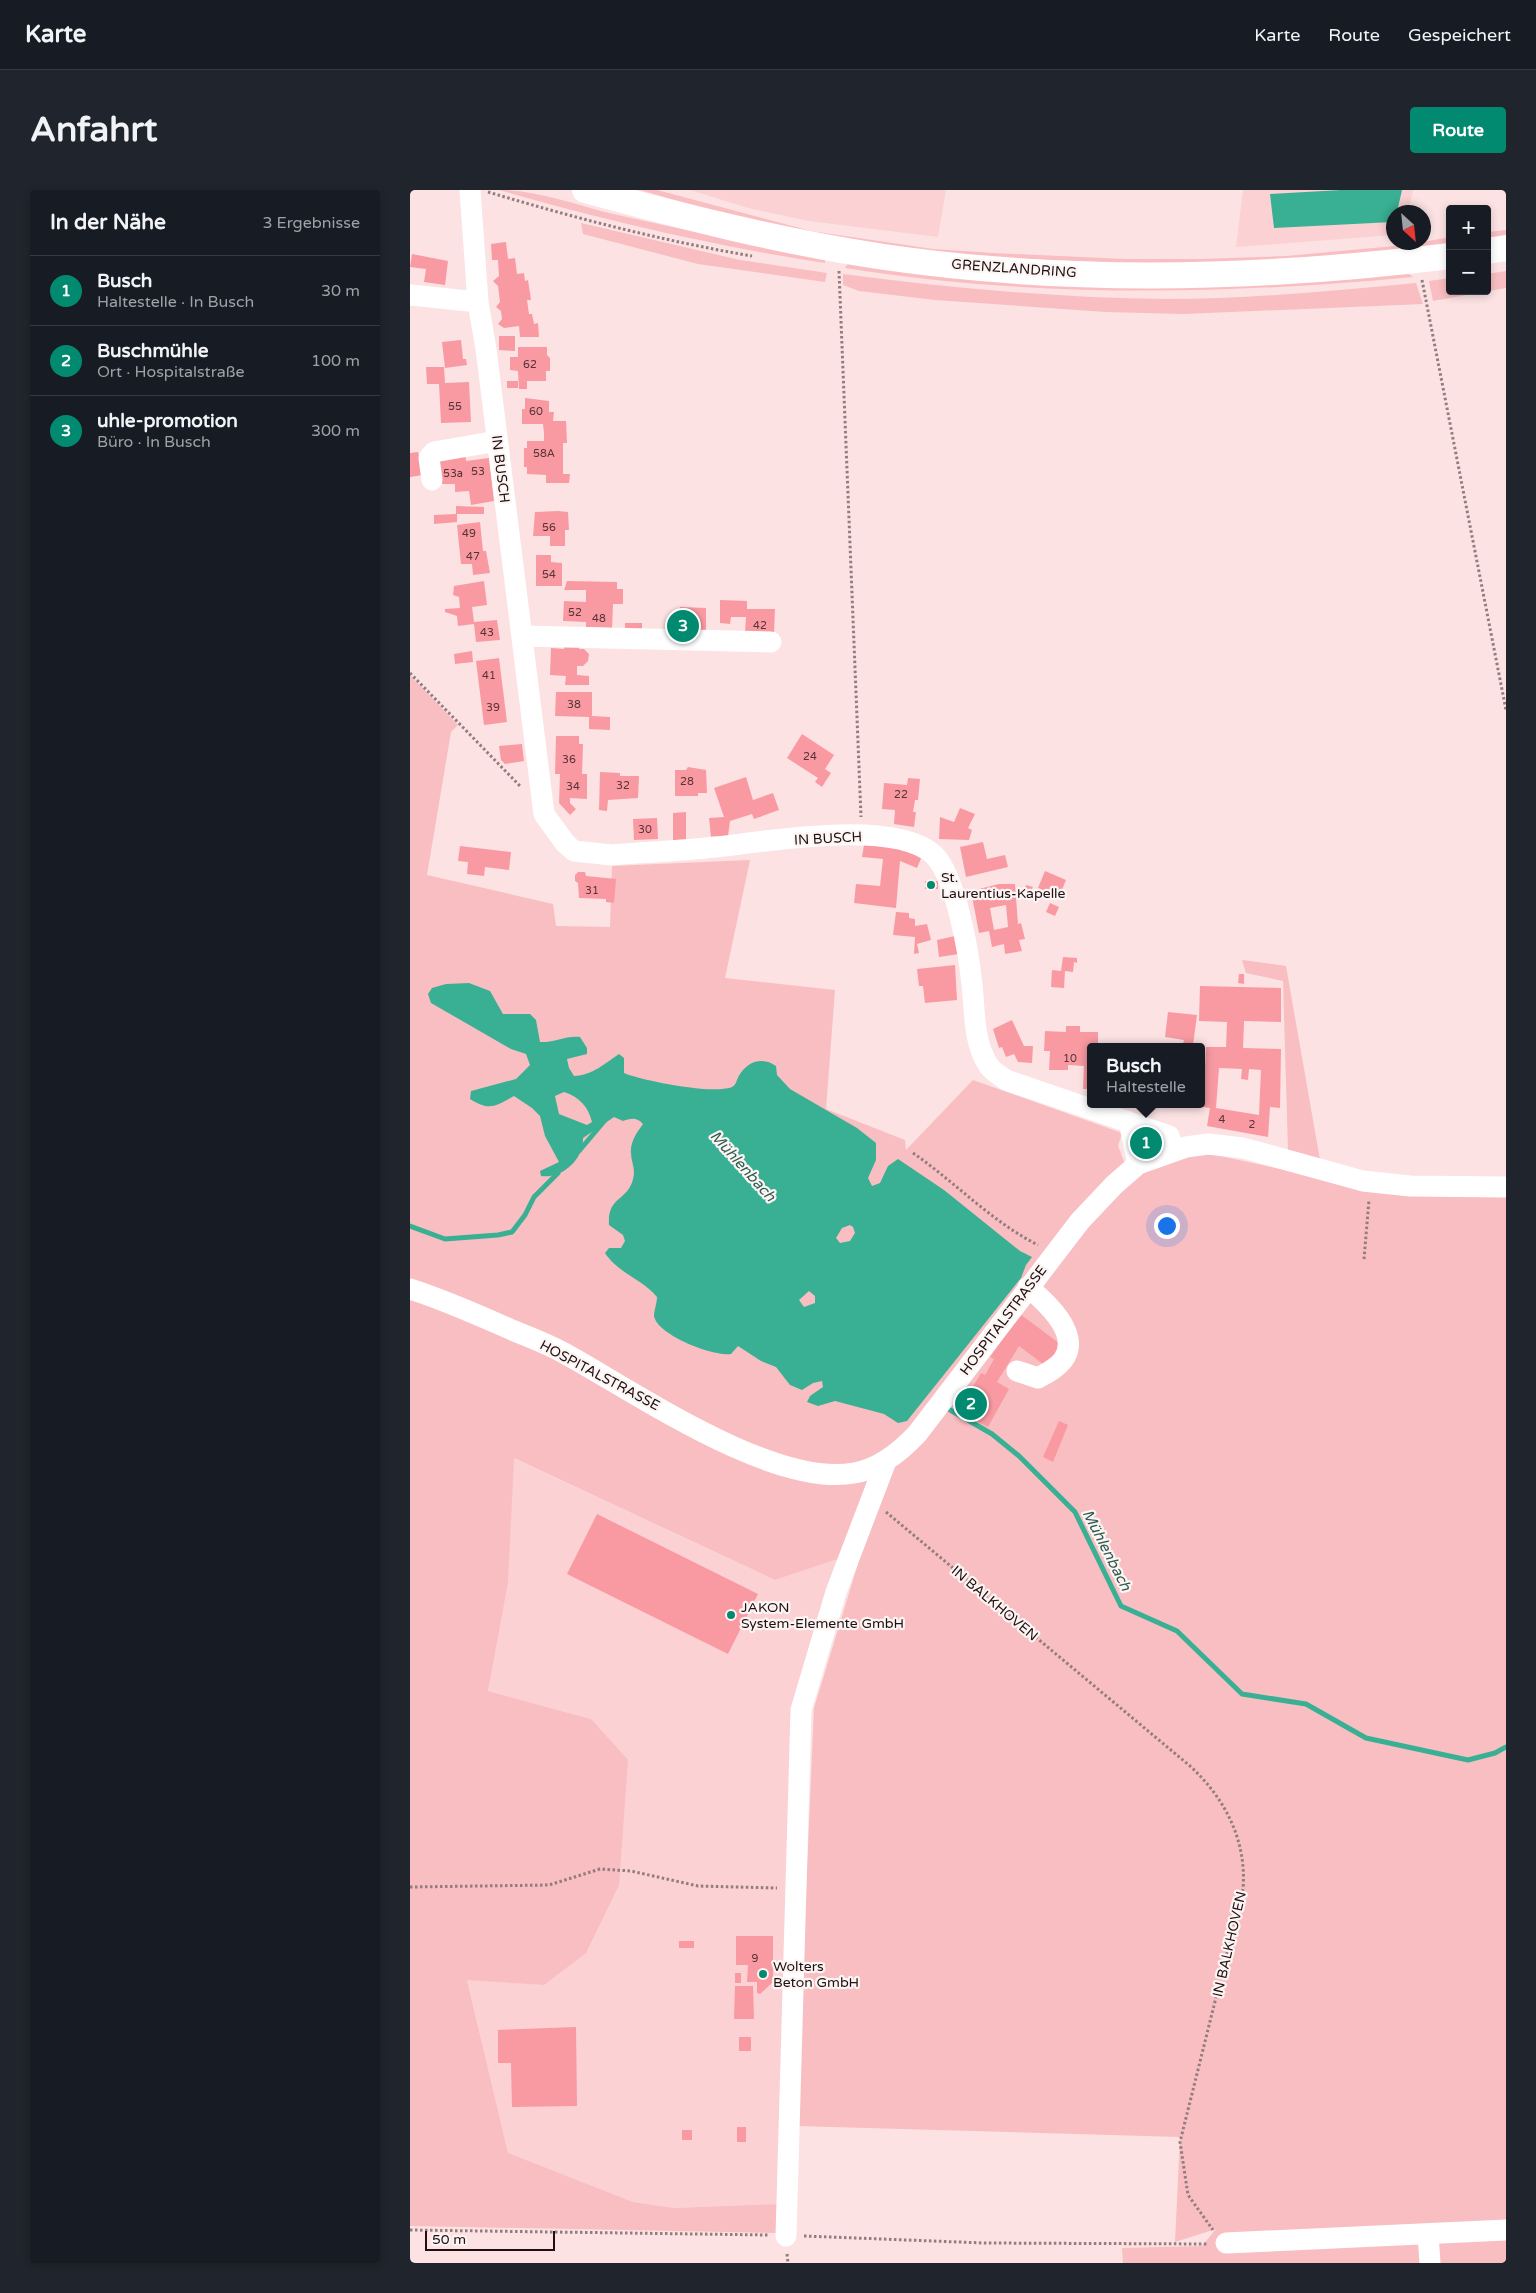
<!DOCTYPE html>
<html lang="de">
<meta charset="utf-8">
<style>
body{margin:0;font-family:"Varela Round",sans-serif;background:#20242c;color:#f1f3f6}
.controls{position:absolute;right:15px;top:15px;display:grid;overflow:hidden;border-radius:5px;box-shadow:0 2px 8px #0003}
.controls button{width:45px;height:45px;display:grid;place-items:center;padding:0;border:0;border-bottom:1px solid #363941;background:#171b24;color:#f1f3f6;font:25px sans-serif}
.compass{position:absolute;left:976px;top:15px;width:45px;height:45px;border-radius:50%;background:#171b24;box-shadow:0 2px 8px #0003;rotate:153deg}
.scale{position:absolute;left:15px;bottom:12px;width:130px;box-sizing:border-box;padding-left:5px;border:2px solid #1f1112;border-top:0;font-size:14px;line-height:18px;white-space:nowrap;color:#1f1112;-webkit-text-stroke:4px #fdf4f4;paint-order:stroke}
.you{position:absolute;left:756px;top:1035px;width:18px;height:18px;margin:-12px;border:4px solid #fff;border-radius:50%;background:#1a73e8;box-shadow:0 0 0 8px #1a73e833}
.badge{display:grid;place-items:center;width:32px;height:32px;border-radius:50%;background:#028a70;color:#fff;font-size:16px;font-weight:700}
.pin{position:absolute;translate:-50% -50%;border:2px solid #fff;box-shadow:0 1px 5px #0006}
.popup{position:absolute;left:677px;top:853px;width:118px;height:65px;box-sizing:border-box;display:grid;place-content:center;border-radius:5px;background:#171b24;filter:drop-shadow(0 1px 4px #0005);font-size:16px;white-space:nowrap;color:#9ea1a6}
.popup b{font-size:19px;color:#f1f3f6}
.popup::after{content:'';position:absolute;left:50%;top:100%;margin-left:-10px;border:10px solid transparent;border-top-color:#171b24}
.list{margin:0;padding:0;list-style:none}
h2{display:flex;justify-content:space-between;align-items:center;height:65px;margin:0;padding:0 20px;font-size:21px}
h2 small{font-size:16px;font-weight:400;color:#9ea1a6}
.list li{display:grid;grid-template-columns:32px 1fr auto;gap:15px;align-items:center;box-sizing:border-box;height:70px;padding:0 20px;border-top:1px solid #363941}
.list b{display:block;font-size:19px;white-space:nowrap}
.list p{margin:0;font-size:16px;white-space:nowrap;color:#9ea1a6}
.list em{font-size:16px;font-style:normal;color:#9ea1a6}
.map{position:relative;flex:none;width:1096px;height:2073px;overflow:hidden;border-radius:5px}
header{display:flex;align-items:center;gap:30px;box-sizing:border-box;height:70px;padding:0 25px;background:#171b24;border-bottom:1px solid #363941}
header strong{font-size:24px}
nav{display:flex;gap:28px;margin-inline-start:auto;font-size:18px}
.intro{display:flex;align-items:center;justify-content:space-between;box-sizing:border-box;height:120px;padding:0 30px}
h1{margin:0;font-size:35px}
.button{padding:12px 22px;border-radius:5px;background:#028a70;color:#fff;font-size:18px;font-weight:700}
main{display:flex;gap:30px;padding:0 30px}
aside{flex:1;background:#171b24;border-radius:5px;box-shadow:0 2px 8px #0003}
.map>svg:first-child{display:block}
.built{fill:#fbd1d3}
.green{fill:#f9bec1}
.water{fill:#39b093;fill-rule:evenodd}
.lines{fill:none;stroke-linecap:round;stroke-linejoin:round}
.stream{stroke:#39b093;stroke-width:5}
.building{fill:#f99aa2;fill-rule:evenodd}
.path{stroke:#917d7e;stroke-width:3;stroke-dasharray:2.5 2.5;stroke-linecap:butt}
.minor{stroke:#fff;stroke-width:21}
.major{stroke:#fff;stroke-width:26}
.poi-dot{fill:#028a70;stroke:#fdf4f4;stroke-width:2}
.labels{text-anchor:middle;stroke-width:4.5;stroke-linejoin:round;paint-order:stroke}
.number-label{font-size:11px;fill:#563336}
.street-label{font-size:14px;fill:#1f1112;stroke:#fdf4f4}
.poi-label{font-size:14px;fill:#1f1112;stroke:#fdf4f4;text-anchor:start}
.water-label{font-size:15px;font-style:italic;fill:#2c5c4f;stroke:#fdf4f4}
</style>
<header>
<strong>Karte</strong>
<nav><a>Karte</a><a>Route</a><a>Gespeichert</a></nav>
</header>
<div class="intro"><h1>Anfahrt</h1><a class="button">Route</a></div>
<main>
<aside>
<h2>In der Nähe<small>3 Ergebnisse</small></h2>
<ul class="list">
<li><span class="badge">1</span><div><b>Busch</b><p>Haltestelle · In Busch</p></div><em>30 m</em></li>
<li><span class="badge">2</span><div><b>Buschmühle</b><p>Ort · Hospitalstraße</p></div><em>100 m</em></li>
<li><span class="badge">3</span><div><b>uhle-promotion</b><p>Büro · In Busch</p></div><em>300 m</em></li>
</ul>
</aside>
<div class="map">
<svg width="1096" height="2073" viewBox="0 0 1096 2073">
<rect width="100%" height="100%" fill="#fce2e3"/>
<path class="built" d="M 280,0 L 536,0 L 528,47 L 399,31 L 338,18 Z
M 833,0 L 1003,0 L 998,22 L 984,22 L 983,45 L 826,57 Z
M 103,1268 L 365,1390 L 431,1368 L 386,1513 L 369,2014 L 264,2018 L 223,2012 L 98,1964 L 57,1789 L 134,1795 L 181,1529 L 78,1501 L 98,1393 Z"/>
<path class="green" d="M 89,0 C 128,0 165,15 203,24 C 273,40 344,53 415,67 L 415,73 C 304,56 196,31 89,0 Z
M 230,0 L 247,0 L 401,41 L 523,59 L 583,63 L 716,69 L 792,69 L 877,66 L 995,55 L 991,63 L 758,75 L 547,66 L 351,35 Z
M 171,33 L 330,70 L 417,83 L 415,92 L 288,74 L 173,44 Z
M 1096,40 L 1096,47 L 1077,50 L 1077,42 Z
M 1040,47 L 1040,55 L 1009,59 L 1007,53 Z
M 439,72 L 994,80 L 1003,87 C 815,105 622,108 435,78 Z
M 1096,81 L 1096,98 L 1023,111 L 1019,91 L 1040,88 L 1040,101 L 1077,101 L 1077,84 Z
M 433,84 C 540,98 649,108 757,109 C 840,109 923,101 1006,93 L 1013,114 L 773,124 L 696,122 L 525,110 L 449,101 L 433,95 Z
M 0,485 L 48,535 L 41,542 L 17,685 L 143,714 L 146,736 L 200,737 L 202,676 L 340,670 L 315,788 L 425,800 L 416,919 L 495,950 L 496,960 L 563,890 L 712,943 L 708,956 L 715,974 L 729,984 L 779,965 L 806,965 L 879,981 L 1096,1002 L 1096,2073 L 713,2073 L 712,2058 L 792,2056 L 806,2039 L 765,2052 L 770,1947 L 386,1936 L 404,1518 L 450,1367 L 431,1368 L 365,1390 L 104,1268 L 98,1393 L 78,1501 L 181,1529 L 218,1570 L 209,1695 L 176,1763 L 134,1795 L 57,1790 L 98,1963 L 223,2012 L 264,2018 L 369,2014 L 368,2043 L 0,2036 Z
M 832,770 L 876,776 L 910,970 L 878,960 L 873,791 L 836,783 Z"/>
<path class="water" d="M 931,0 L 992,0 L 987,22 L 984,22 L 983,32 L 864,38 L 860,4 Z
M 59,793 L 80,801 L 93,824 L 120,824 L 126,830 L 130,852 C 144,853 156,845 170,847 L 177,858 L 177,864 L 157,869 L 159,878 L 164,886 C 183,885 194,874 209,864 L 214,868 L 214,883 L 219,885 C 242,892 295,903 319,898 C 327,897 326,889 330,884 C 339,870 354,867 366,876 L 367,885 L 380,899 L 447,938 L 466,953 L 466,970 L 458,988 L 462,996 L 470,993 L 478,976 L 488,969 L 534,1000 L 610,1061 L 622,1067 L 616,1075 L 611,1088 L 497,1231 L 488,1233 L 474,1224 L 425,1211 L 408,1216 L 397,1212 L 400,1206 L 413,1197 L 412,1191 L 403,1193 L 392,1200 L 380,1195 L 366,1177 L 351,1171 L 328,1156 L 321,1164 C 304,1167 247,1145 244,1126 C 244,1121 247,1113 247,1107 C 232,1089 208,1083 195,1063 L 199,1058 L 211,1058 L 215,1051 L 213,1045 L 199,1035 C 197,1006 218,1011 223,989 C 226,979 221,972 221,963 C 220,952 227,942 233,934 C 227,927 221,928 213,931 L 204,927 L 173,948 C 174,969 152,989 131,986 L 130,981 L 149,972 L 135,946 L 130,926 L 122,918 L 104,906 C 85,917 79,921 60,909 L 61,901 L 106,889 L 120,875 L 116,864 L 101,859 L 21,813 L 18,804 L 22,798 L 36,794 ZM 154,902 C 169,907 178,916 182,932 L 177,935 L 149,924 L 145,906 ZM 440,1035 L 443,1037 L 445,1043 L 440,1051 L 430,1053 L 426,1048 L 432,1038 ZM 399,1101 L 405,1106 L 405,1113 L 394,1117 L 389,1110 Z"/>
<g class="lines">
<path class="stream" d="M 169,961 L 196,929
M 0,1036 L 35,1049 L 88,1045 L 102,1042 L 115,1025 L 124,1007 L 148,983
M 535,1217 L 582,1244 L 609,1266 L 665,1322 L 711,1416 L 767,1441 L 832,1504 L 896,1514 L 956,1548 L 1058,1570 L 1085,1563 L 1096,1557"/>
</g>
<path class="building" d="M 96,52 L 98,69 L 105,68 L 107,84 L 114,83 L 115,91 L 118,90 L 121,110 L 117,110 L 119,124 L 122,124 L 124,134 L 128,133 L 129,147 L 110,147 L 109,136 L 94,138 L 88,134 L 92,129 L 91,121 L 86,117 L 90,112 L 88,96 L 83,91 L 89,86 L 88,70 L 82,70 L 81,54 Z
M 2,64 L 38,71 L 35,95 L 14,92 L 16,79 L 0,77 Z
M 89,146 L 105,146 L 105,161 L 89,160 Z
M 51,150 L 53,169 L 56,169 L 57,175 L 35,178 L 32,152 Z
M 108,157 L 137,157 L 137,165 L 140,168 L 140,181 L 136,181 L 136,191 L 117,191 L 117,199 L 109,199 L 108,181 L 100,180 L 100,167 L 108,167 Z
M 16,177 L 34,177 L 35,193 L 59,192 L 61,232 L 31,233 L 29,194 L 17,194 Z
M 97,191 L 108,191 L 108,198 L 97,198 Z
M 115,208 L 139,211 L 139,222 L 144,222 L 143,231 L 156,231 L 157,253 L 153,253 L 153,284 L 160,284 L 159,293 L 136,293 L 136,285 L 117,284 L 117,277 L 114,277 L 114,258 L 117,258 L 117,251 L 134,251 L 134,243 L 133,234 L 112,234 L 112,219 L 115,219 Z
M 55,260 L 56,271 L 79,268 L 84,311 L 61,315 L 59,301 L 45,302 L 45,294 L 31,294 L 26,271 Z
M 8,262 L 13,285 L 0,287 L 0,263 Z
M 46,316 L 74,317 L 74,324 L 47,324 L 47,332 L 24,334 L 24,325 L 46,324 Z
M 148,321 L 158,322 L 159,340 L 155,340 L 155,356 L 140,356 L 140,346 L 123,346 L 125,322 Z
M 70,332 L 73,361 L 76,361 L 80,383 L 63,385 L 62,374 L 51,374 L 47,335 Z
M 126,365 L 141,365 L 141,372 L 152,373 L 152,396 L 126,396 Z
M 74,391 L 77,415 L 62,417 L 64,432 L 87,430 L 90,450 L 66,452 L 64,434 L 48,436 L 47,426 L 35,422 L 35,419 L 50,418 L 49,407 L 43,405 L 44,396 Z
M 157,391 L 207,392 L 207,399 L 213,399 L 213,414 L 203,414 L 202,438 L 176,437 L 176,432 L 153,431 L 154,411 L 176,412 L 176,400 L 154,400 Z
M 310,410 L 337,411 L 337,419 L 365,419 L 364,443 L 335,443 L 336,427 L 321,427 L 320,434 L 310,433 Z
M 270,417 L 296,418 L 296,441 L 270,441 Z
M 215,433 L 232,433 L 232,443 L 215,443 Z
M 154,451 L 170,451 L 169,459 L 174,459 L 179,464 L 178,471 L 173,476 L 167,476 L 167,485 L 179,486 L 179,495 L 155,495 L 156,486 L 140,485 L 141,458 L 154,459 Z
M 62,461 L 63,472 L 45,474 L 44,464 Z
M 89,468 L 97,532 L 74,535 L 66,471 Z
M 146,502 L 182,502 L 182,526 L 200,527 L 200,540 L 179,539 L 179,527 L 145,526 Z
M 392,544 L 424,565 L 415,579 L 421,583 L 412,597 L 405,592 L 408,588 L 377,568 Z
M 146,546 L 169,546 L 169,554 L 173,554 L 172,584 L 177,584 L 177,609 L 160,608 L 160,613 L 166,619 L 160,625 L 149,613 L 150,584 L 145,584 Z
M 112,554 L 114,571 L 95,574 L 91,570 L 89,556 Z
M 278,577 L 296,580 L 297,603 L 288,603 L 288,606 L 265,606 L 265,580 L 276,580 Z
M 190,582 L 210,583 L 210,586 L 229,586 L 228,608 L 198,610 L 197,621 L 189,620 Z
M 336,587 L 343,610 L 363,603 L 369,620 L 344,629 L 342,624 L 320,631 L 318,646 L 301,647 L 299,628 L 314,627 L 304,598 Z
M 498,588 L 510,589 L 508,610 L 505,610 L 503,622 L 506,622 L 504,637 L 484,634 L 485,620 L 472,619 L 474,593 L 497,595 Z
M 550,618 L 565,624 L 558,638 L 562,640 L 559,650 L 529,649 L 530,627 L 544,632 Z
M 276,622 L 276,651 L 263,652 L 263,623 Z
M 247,628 L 248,649 L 224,650 L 223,629 Z
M 573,652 L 577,669 L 595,665 L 598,677 L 556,687 L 550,657 Z
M 454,655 L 492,658 L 512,666 L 507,678 L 490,671 L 486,718 L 444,713 L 446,694 L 470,696 L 473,669 L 452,667 Z
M 50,656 L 101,662 L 99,680 L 75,677 L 74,686 L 57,684 L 58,672 L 48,671 Z
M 635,681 L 656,690 L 649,707 L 628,698 Z
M 168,682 L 175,682 L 176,686 L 206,689 L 204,713 L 196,712 L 196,709 L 169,708 L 168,693 L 165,691 L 165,685 Z
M 515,691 L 528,691 L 528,699 L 515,699 Z
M 589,694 L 605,694 L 608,734 L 611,733 L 615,749 L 609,750 L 612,761 L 595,764 L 594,754 L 582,757 L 579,741 L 569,743 L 561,701 ZM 596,715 L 598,737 L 584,740 L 580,718 Z
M 616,695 L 623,697 L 619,705 L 613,702 Z
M 640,713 L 649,717 L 645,726 L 636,722 Z
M 486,722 L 499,723 L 499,728 L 505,729 L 505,736 L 517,734 L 521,750 L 507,754 L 509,763 L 504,764 L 505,747 L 483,745 Z
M 545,746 L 549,764 L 529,767 L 527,750 Z
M 653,767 L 667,768 L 667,773 L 664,772 L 663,782 L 655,781 L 654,798 L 641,797 L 642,780 L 651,781 Z
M 545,775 L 547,810 L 515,813 L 513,796 L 509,796 L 507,779 Z
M 829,784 L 834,784 L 834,794 L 828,793 Z
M 790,796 L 871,798 L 871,832 L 834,831 L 834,833 L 833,858 L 871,859 L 870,918 L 860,917 L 858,947 L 797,936 L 800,918 L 793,917 L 796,857 L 816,857 L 817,832 L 789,831 ZM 809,878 L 832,879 L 831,889 L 838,890 L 839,879 L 851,880 L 849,925 L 806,918 Z
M 758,822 L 787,825 L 783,855 L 773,854 L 774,850 L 755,847 Z
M 602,830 L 614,856 L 623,856 L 622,873 L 608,872 L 604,864 L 596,867 L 592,857 L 589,858 L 583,839 Z
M 656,836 L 670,836 L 670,842 L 688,842 L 688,857 L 681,857 L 681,899 L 673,899 L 674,876 L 658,875 L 658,880 L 639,880 L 640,861 L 634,861 L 635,841 L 656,842 Z
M 610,1124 L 653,1156 L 637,1177 L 609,1156 L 587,1192 L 599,1199 L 578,1237 L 548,1222 L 571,1183 L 575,1185 L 584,1169 L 580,1167 Z
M 649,1231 L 658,1235 L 643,1272 L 633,1267 Z
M 187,1324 L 348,1404 L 318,1464 L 157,1384 Z
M 326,1746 L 363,1746 L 363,1792 L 350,1804 L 347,1803 L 347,1792 L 337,1792 L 338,1775 L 326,1775 Z
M 269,1751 L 284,1751 L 284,1758 L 269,1758 Z
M 325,1783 L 331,1783 L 331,1793 L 325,1793 Z
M 325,1796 L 343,1796 L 344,1829 L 324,1829 Z
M 166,1837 L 167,1916 L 102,1917 L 101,1873 L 88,1873 L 88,1840 Z
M 329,1847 L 341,1847 L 341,1861 L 329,1861 Z
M 327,1937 L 336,1937 L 336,1952 L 327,1952 Z
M 272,1940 L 282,1940 L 282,1950 L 272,1950 Z"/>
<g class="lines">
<path class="path" d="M 78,2 C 165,28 253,51 342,66
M 429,81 L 451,627
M 1012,90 L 1096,520
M 0,483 L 111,597
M 503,963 C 545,992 582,1032 628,1055
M 954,1069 L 959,1010
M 476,1322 L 780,1576 C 815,1608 837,1651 833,1699 L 770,1952 L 778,2005 L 803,2040
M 0,1697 L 139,1695 L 190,1679 L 221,1681 L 288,1696 L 367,1698
M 0,2040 L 358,2045
M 394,2046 L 574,2053 L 798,2054
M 377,2064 L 378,2073"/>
<path class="minor" d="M 60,0 L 68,112 L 76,159 L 134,624 L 155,653 L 164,661 L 202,665 C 236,662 271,661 305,657 C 356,652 484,628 524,665 C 546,687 559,764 562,795 C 565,821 563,853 579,876 C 583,882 591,886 596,890 L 759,946 L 764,961
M 0,105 L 68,112
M 22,290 L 19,268 L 24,262 L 87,251
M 113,446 L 361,452
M 719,932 L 728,974
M 0,1099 C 35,1110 68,1125 102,1140 C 119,1147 138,1154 154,1163 C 225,1202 363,1298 444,1283 C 469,1279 490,1262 507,1244 L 670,1031 L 704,995 L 728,974 L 776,957 L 798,954 L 833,958 L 953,991 L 1000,996 L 1096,997
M 607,1181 L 628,1188 C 637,1183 647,1178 653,1170 C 672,1144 636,1112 618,1097
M 1018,2044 L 1020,2073
M 376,2046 L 391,1520 L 426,1402 L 476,1271
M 816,2053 L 1096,2040"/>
<path class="major" d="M 175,0 C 274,27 373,52 474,67 C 660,94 854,89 1040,66
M 1077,61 L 1096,58"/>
</g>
<g class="poi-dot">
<circle cx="521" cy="695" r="5"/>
<circle cx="321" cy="1425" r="5"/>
<circle cx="353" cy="1784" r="5"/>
</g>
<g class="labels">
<g class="number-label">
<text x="120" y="178">62</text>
<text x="45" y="220">55</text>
<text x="126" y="225">60</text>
<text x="134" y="267">58A</text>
<text x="68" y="285">53</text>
<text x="43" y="287">53a</text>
<text x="139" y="341">56</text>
<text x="59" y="347">49</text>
<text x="63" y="370">47</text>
<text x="139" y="388">54</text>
<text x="165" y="426">52</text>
<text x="189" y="432">48</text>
<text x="350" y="439">42</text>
<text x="77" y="446">43</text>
<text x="79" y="489">41</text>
<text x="164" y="518">38</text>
<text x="83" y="521">39</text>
<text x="400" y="570">24</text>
<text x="159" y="573">36</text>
<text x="277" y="595">28</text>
<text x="213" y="599">32</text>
<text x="163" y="600">34</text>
<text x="491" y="608">22</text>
<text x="235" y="643">30</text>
<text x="182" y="704">31</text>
<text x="660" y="872">10</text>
<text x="812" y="933">4</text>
<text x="842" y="938">2</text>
<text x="345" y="1772">9</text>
</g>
<g class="street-label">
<text transform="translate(604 78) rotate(4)" y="5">GRENZLANDRING</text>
<text transform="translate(91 279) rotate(83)" y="5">IN BUSCH</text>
<text transform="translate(418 648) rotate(-3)" y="5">IN BUSCH</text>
<text transform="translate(593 1130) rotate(-53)" y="5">HOSPITALSTRASSE</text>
<text transform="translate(190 1185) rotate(28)" y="5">HOSPITALSTRASSE</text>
<text transform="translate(585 1413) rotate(40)" y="5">IN BALKHOVEN</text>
<text transform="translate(819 1754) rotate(-77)" y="5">IN BALKHOVEN</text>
</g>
<g class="poi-label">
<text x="531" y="692">St.<tspan x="531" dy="16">Laurentius-Kapelle</tspan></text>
<text x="331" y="1422">JAKON<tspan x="331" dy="16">System-Elemente GmbH</tspan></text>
<text x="363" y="1781">Wolters<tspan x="363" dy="16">Beton GmbH</tspan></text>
</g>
<g class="water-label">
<text transform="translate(333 976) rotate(48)" y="5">Mühlenbach</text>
<text transform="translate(697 1360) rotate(63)" y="5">Mühlenbach</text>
</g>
</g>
</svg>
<div class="controls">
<button>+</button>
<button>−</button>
</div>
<svg class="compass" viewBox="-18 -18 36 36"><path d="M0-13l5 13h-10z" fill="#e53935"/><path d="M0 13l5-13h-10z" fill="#9ea1a6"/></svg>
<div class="scale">50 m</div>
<div class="you"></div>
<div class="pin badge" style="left:736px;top:953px">1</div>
<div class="popup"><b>Busch</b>Haltestelle</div>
<div class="pin badge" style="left:561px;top:1214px">2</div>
<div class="pin badge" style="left:273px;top:436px">3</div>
</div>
</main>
